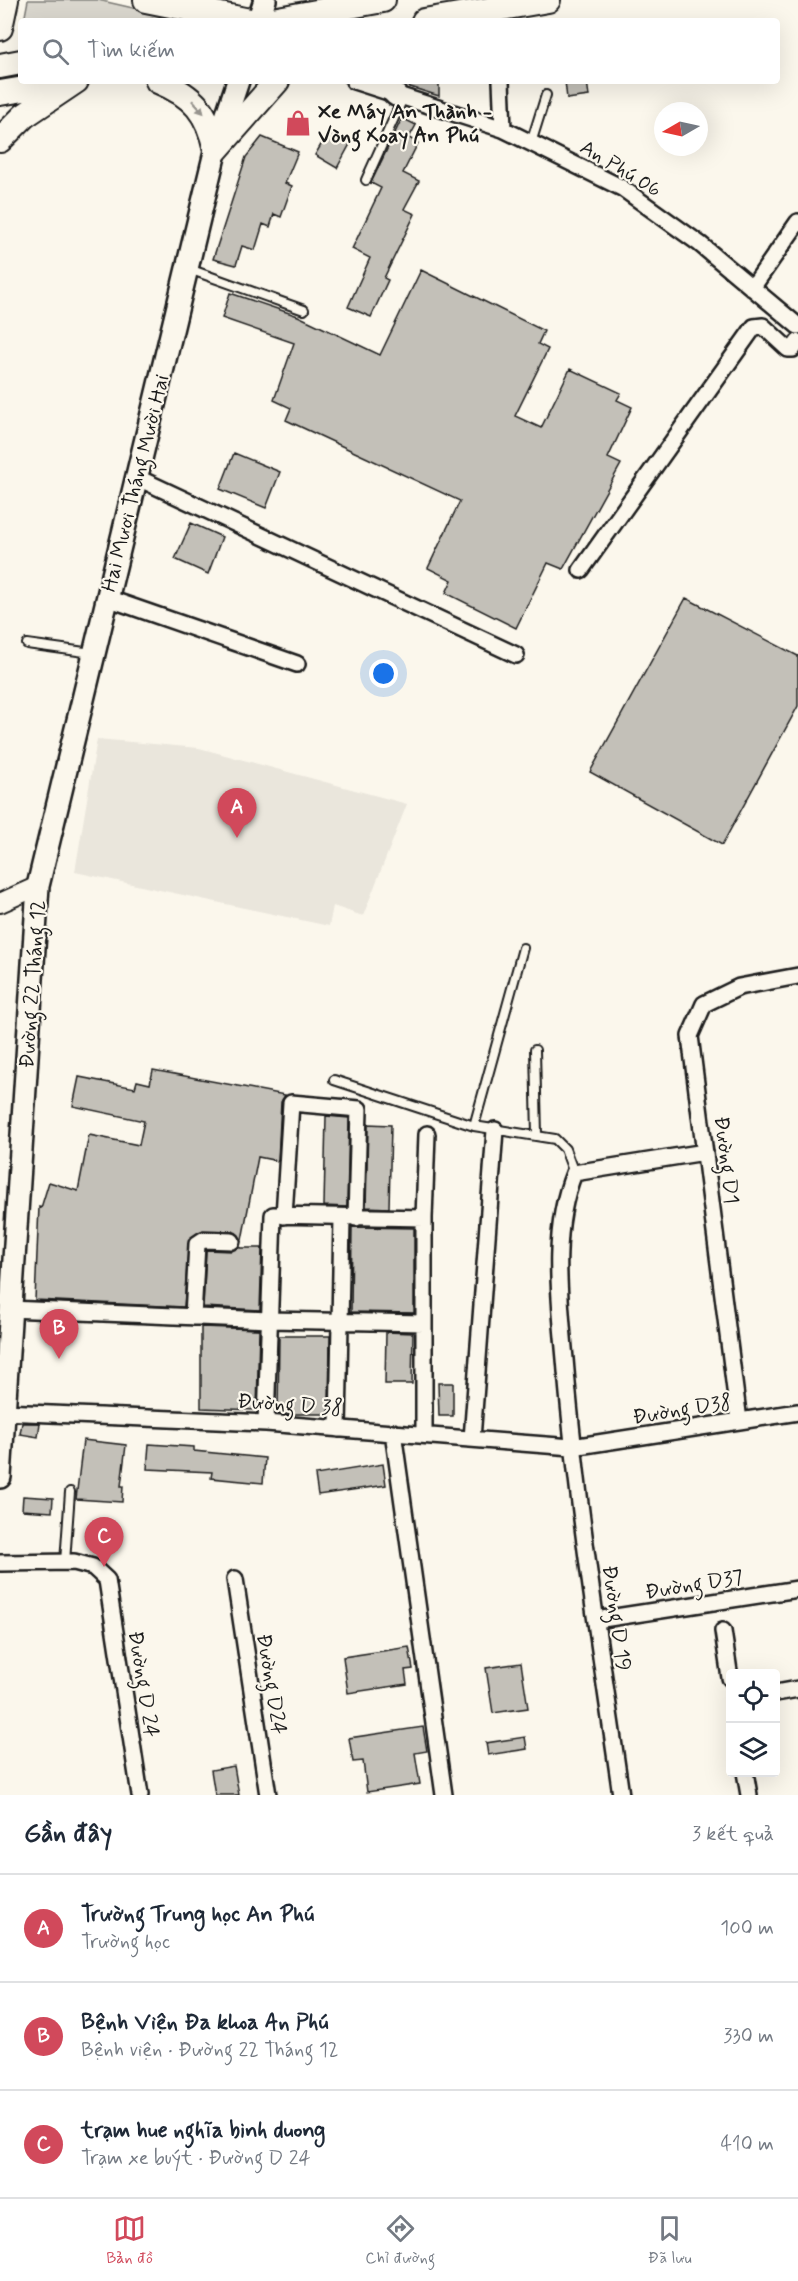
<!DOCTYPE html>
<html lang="vi">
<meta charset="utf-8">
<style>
body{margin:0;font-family:Mynerve,sans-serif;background:#f6f6f7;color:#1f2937}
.controls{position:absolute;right:18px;bottom:18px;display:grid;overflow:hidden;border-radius:6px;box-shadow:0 6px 24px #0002}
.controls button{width:54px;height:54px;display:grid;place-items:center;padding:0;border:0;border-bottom:2px solid #e0e1e3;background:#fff;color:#1f2937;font:30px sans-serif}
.compass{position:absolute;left:654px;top:102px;width:54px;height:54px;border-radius:50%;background:#fff;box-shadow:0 6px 24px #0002;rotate:261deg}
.you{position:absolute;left:384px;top:674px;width:21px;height:21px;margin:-15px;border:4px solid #fff;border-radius:50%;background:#1a73e8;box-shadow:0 0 0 9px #1a73e833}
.badge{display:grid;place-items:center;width:39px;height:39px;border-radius:50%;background:#d1495b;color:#fff;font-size:20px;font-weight:700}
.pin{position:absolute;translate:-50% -50px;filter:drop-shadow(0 2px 3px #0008)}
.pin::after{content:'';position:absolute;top:32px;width:21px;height:18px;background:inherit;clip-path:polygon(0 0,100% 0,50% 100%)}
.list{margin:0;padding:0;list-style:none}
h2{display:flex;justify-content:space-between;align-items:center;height:78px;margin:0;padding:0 24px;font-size:26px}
h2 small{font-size:20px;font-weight:400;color:#747a83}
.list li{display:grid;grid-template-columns:39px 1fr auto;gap:18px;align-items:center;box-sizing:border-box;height:108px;padding:0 24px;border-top:2px solid #e0e1e3}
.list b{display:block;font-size:22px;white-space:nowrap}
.list p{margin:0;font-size:20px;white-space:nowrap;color:#747a83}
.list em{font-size:20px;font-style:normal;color:#747a83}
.icon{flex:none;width:33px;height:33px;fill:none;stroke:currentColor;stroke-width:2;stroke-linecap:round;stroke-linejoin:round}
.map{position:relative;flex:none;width:798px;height:1795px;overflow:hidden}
.search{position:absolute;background:#fff;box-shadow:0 6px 24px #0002;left:18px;right:18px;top:18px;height:66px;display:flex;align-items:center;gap:15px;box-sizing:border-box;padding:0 21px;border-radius:6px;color:#747a83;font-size:22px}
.sheet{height:402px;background:#fff}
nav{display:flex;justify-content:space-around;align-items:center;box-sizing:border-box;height:84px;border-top:2px solid #e0e1e3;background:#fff;font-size:16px;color:#747a83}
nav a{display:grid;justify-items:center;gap:3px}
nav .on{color:#d1495b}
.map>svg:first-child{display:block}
.built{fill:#eae6dc}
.green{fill:#dad7ce;stroke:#7b7a75;stroke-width:1.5}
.building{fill:#c3c0b8;stroke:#1c1c1c;stroke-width:1.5}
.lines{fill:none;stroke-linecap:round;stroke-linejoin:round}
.service-casing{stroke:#1c1c1c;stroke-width:12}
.minor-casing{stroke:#1c1c1c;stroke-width:20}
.tertiary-casing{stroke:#1c1c1c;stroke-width:22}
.secondary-casing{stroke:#1c1c1c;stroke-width:26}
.primary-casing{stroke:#1c1c1c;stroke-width:28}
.service{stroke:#fbf7ec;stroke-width:8}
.minor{stroke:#fbf7ec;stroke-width:15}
.tertiary{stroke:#fbf7ec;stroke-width:18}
.secondary{stroke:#fbf7ec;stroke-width:21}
.primary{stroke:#fbf7ec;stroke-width:24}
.oneway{fill:#97948e}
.labels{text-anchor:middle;stroke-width:4.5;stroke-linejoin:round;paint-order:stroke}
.poi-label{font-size:21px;font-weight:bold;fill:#1c1c1c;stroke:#fbf7ec;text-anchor:start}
.street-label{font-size:21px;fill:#1c1c1c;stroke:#fbf7ec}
</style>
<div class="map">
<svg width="798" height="1795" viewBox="0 0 798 1795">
<rect width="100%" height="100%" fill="#fbf7ec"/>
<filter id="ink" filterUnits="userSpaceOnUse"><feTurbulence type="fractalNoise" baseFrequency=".0167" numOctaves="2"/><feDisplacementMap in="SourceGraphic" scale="12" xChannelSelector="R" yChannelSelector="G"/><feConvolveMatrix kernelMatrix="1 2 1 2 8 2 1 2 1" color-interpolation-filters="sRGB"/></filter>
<g filter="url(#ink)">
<path class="built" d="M 97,739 L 199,748 L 407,804 L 363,916 L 333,906 L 329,926 L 75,872 Z"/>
<path class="green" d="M 28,0 L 98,0 L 168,16 L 138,21 L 24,21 Z"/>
<path class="building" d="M 401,81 L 439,81 L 439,96 L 404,85 Z
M 565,81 L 587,81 L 589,96 L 567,99 Z
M 402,118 L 416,125 L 409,138 L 418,143 L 403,173 L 419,181 L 404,209 L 415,214 L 384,278 L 388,280 L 371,317 L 348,307 L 370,258 L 352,249 L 381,188 L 371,183 Z
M 329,131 L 350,144 L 337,168 L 315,155 Z
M 262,137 L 298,152 L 285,183 L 292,186 L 281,217 L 274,214 L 270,227 L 263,224 L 255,250 L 242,246 L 236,265 L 213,259 L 246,157 Z
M 421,270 L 544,331 L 538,344 L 548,349 L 515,416 L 541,428 L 570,369 L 621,393 L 617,400 L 632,407 L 608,458 L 621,464 L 563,569 L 548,563 L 516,628 L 446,593 L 452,580 L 428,568 L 460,501 L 286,420 L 291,408 L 274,400 L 294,343 L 222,318 L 230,293 L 298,316 L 380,355 Z
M 234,453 L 280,472 L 266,508 L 220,489 Z
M 191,523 L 222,537 L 208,574 L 175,559 Z
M 686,598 L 798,656 L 798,706 L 722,845 L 590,772 Z
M 153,1070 L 285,1095 L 281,1102 L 278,1161 L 258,1157 L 242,1240 L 233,1231 L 203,1230 L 189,1239 L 184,1307 L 35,1300 L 39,1207 L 41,1208 L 49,1182 L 78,1191 L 89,1135 L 139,1145 L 144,1121 L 73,1106 L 79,1077 L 135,1088 L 137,1081 L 150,1084 Z
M 326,1116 L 349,1118 L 347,1207 L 324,1206 Z
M 368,1124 L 391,1125 L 389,1208 L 366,1207 Z
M 352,1227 L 414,1228 L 414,1313 L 351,1312 Z
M 240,1246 L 240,1248 L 262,1248 L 260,1310 L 203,1307 L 206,1250 L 232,1251 Z
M 201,1327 L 259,1329 L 257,1410 L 201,1408 Z
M 386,1332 L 413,1333 L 412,1384 L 385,1384 Z
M 279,1336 L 330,1336 L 329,1414 L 278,1414 Z
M 438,1383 L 453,1383 L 453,1416 L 439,1416 Z
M 22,1423 L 40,1423 L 38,1437 L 20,1434 Z
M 83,1440 L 126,1445 L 121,1486 L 123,1486 L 122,1502 L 76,1499 Z
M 149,1444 L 194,1447 L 194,1451 L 265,1458 L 263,1483 L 211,1478 L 212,1472 L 147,1469 Z
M 383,1464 L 386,1485 L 318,1495 L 315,1475 Z
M 23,1496 L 53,1498 L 52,1512 L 22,1510 Z
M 409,1647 L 413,1669 L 405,1670 L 407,1684 L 348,1693 L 343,1657 Z
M 521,1663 L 528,1708 L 493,1713 L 486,1668 Z
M 423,1727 L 427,1751 L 415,1753 L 420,1784 L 367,1792 L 363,1761 L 353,1762 L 349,1738 Z
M 525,1737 L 527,1749 L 488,1755 L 486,1743 Z
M 234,1766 L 239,1795 L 215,1795 L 211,1770 Z"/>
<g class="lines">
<g class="service-casing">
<path id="service" d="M 531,143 L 546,95
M 366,180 L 403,98
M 189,269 L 304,310
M 27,644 L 92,653
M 535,1050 L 537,1135
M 334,1080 L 474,1126 L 555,1139 L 565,1149 L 574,1173
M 474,1126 L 523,948
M 65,1562 L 70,1492"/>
</g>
<g class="minor-casing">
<path id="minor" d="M 354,81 L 503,129 L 622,188 L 700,244 L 798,326
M 501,81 L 503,129
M 752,288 L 798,222
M 136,477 L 516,655
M 581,570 L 754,327 L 763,326 L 788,349 L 793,349 L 798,342
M 107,598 L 297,664
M 284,1216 L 291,1103 L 359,1109 L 356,1218
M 424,1218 L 427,1134
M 9,1309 L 269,1320 L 424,1323 L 424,1435
M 193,1317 L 197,1244 L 203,1240 L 232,1241
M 3,1412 L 266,1423 L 572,1447 L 798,1412
M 739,1421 L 690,1036 L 704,1004 L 739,987 L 798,976
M 266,1423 L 273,1215 L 424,1218 L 424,1323
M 338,1429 L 342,1218
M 393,1432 L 444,1795
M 472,1439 L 495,1130
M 0,1563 L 74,1562 L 93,1567 L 107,1580 L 140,1795
M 235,1579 L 268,1795
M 596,1620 L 798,1589
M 723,1631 L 730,1678
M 776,1693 L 798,1689
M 745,1772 L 749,1795
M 621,1795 C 601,1654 578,1513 566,1371 C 561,1307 549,1235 574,1173 L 705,1152"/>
</g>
<g class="tertiary-casing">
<path id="tertiary" d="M 0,903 L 38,886"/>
</g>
<g class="secondary-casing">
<path id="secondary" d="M 258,21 L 265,0
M 388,81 L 389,88 L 396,95
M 0,1477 L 38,886 L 217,144 L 238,81"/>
</g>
<g class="primary-casing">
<path id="primary" d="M 146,0 L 250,21
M 267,21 L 383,0
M 424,21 L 548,0
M 0,28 L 6,0
M 0,66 L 21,62
M 158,81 C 194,96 208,112 216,150
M 0,93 L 66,82
M 0,140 L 24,116 L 76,81
M 216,150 L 277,81"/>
</g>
<use href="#service" class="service"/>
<use href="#minor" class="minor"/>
<use href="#tertiary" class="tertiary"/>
<use href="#secondary" class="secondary"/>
<use href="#primary" class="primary"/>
</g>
<defs><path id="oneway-solid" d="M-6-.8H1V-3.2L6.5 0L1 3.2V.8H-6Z" transform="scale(1.5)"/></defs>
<use class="oneway" href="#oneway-solid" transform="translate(198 107) rotate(48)"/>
</g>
<defs>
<g id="shop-bare" transform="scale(2.07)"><path d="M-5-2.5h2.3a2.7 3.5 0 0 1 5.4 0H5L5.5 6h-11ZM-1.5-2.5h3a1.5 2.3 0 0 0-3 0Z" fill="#d1495b" stroke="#fbf7ec" stroke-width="2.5" paint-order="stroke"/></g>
</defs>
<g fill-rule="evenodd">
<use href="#shop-bare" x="298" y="123"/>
</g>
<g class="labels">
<g class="poi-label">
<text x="318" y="118">Xe Máy An Thành -<tspan x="318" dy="24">Vòng Xoay An Phú</tspan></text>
</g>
<g class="street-label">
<text transform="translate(621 168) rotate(31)" y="7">An Phú 06</text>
<text transform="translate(135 483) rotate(-76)" y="7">Hai Mươi Tháng Mười Hai</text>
<text transform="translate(32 984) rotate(-86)" y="7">Đường 22 Tháng 12</text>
<text transform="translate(727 1160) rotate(83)" y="7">Đường D1</text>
<text transform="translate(290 1404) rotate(4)" y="7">Đường D 38</text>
<text transform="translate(682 1409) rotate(-9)" y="7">Đường D38</text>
<text transform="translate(694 1584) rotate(-9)" y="7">Đường D37</text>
<text transform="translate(617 1618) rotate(82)" y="7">Đường D 19</text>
<text transform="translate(144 1684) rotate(81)" y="7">Đường D 24</text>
<text transform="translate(272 1684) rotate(81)" y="7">Đường D24</text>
</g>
</g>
</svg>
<div class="controls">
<button><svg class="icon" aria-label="locate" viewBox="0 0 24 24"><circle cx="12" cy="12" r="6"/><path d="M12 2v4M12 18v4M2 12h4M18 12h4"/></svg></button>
<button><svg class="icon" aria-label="layers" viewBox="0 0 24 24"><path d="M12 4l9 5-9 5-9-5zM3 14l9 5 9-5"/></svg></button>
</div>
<svg class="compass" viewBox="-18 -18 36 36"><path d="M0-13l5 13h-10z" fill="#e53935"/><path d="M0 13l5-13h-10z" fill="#747a83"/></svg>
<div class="you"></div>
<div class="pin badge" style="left:237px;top:838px">A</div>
<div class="pin badge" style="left:59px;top:1359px">B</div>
<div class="pin badge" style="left:104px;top:1567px">C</div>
<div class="search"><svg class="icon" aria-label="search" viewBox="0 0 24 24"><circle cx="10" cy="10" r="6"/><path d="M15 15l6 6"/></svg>Tìm kiếm</div>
</div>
<section class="sheet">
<h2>Gần đây<small>3 kết quả</small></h2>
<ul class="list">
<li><span class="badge">A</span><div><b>Trường Trung học An Phú</b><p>Trường học</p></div><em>100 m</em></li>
<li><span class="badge">B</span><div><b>Bệnh Viện Đa khoa An Phú</b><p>Bệnh viện · Đường 22 Tháng 12</p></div><em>330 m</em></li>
<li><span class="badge">C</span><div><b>trạm hue nghĩa binh duong</b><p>Trạm xe buýt · Đường D 24</p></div><em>410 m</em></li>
</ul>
</section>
<nav>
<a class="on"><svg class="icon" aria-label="map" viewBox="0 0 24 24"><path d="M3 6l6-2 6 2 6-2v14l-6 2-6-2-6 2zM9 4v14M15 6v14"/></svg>Bản đồ</a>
<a><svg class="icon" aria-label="directions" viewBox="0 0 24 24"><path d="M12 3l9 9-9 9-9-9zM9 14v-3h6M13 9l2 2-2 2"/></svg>Chỉ đường</a>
<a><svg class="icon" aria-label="saved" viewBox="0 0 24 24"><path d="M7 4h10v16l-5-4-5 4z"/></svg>Đã lưu</a>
</nav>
